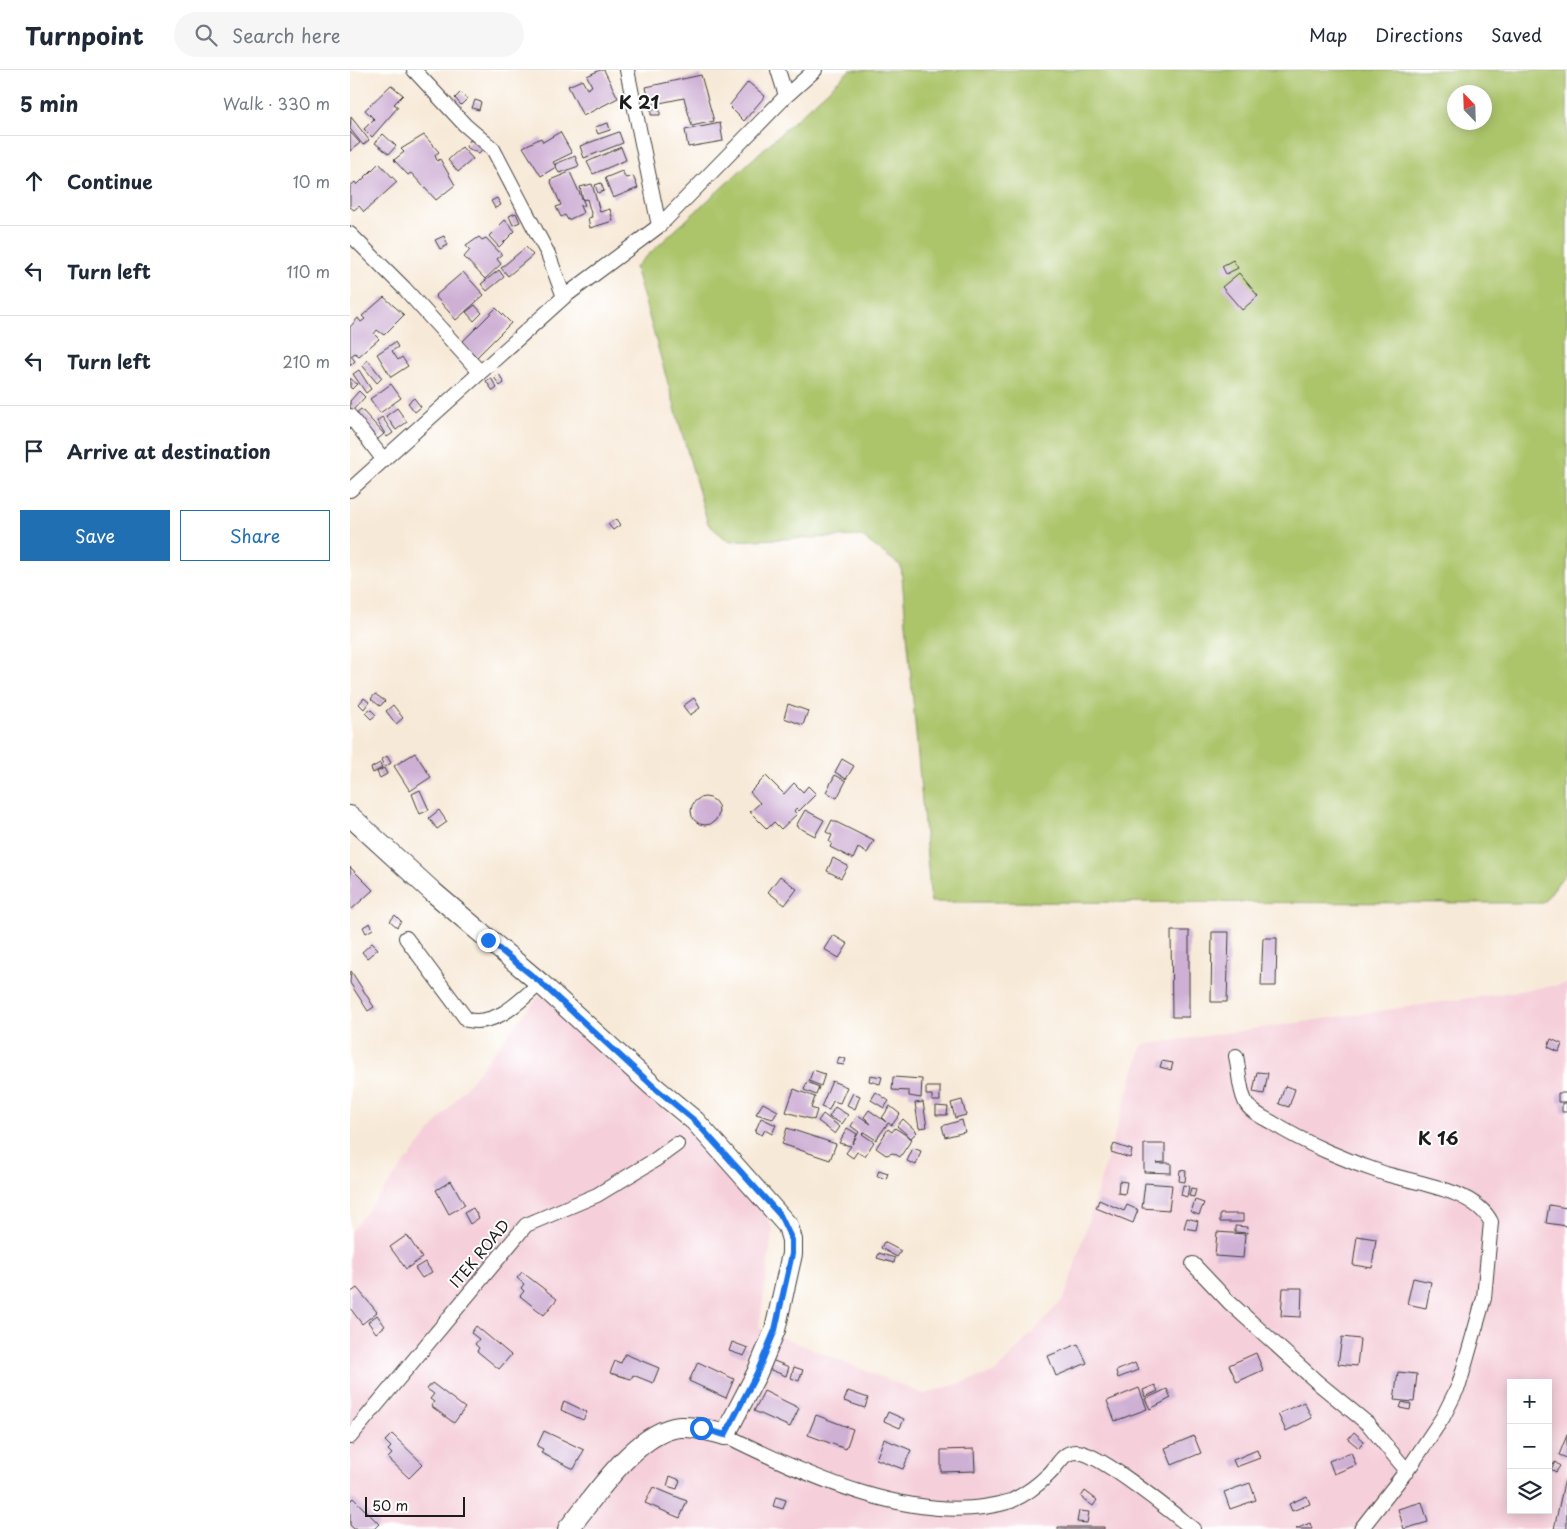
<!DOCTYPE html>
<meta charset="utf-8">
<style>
body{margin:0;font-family:"Playpen Sans",sans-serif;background:#f6f6f7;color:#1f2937}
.controls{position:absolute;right:15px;bottom:15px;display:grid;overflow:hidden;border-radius:0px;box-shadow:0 2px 12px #0003}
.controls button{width:45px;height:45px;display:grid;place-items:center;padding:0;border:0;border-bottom:1px solid #e0e1e3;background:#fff;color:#1f2937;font:25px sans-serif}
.compass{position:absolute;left:1097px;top:15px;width:45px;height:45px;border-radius:50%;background:#fff;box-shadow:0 2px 12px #0003;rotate:337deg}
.scale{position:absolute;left:15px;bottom:12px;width:100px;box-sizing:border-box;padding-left:5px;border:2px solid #1c1c1c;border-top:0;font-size:14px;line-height:18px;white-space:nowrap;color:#1c1c1c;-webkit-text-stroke:4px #fff;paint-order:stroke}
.stop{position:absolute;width:15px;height:15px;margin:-11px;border:4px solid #1a73e8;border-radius:50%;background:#fff}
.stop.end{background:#1a73e8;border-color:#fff;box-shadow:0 1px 5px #0008}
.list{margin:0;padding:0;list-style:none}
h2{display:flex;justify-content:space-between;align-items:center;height:65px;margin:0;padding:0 20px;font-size:21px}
h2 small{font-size:16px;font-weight:400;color:#747a83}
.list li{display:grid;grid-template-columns:32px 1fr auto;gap:15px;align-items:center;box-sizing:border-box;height:90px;padding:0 20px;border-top:1px solid #e0e1e3}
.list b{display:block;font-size:19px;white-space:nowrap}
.list em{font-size:16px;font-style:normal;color:#747a83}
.actions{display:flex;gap:10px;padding:15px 20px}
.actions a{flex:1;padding:11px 0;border:1px solid #1f6fb2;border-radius:0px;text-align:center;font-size:18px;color:#1f6fb2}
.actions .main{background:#1f6fb2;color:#fff}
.icon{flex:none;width:28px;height:28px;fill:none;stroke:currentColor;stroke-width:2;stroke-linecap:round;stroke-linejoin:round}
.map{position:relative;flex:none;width:1217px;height:1459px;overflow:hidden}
header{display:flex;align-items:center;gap:30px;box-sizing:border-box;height:70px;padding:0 25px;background:#fff;border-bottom:1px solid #e0e1e3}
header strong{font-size:24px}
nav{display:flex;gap:28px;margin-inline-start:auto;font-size:18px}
.search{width:350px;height:45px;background:#f6f6f7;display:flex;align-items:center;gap:12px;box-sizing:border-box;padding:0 18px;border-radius:28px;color:#747a83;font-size:19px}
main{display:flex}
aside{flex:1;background:#fff}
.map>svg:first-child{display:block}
.built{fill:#f5cfda;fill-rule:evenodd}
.green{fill:#acc56a;stroke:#647043;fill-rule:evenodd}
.building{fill:#cfb0d5}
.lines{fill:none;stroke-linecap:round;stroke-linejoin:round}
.street-casing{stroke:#3d3b38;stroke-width:16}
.secondary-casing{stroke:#3d3b38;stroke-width:22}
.street{stroke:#fff;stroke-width:14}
.secondary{stroke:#fff;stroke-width:20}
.route{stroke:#1a73e8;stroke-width:6}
.labels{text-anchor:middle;stroke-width:4;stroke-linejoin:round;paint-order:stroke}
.street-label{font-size:15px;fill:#1c1c1c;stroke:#fff}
.quarter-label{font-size:18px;font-weight:bold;fill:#1c1c1c;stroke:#fff}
</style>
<header>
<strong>Turnpoint</strong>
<div class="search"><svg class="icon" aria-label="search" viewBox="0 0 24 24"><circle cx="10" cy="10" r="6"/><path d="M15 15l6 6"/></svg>Search here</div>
<nav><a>Map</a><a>Directions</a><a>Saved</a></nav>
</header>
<main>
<aside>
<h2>5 min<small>Walk · 330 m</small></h2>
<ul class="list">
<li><svg class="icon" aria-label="ahead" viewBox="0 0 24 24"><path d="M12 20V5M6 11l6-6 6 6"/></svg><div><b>Continue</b></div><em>10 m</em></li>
<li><svg class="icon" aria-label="left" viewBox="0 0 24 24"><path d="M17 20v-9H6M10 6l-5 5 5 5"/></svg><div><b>Turn left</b></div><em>110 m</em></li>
<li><svg class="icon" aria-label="left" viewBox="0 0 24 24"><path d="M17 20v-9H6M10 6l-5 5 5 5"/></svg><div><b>Turn left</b></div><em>210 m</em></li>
<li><svg class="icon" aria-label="arrive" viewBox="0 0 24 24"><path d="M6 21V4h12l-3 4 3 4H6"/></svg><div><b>Arrive at destination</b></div></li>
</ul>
<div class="actions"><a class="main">Save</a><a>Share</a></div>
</aside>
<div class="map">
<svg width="1217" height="1459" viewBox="0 0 1217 1459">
<rect width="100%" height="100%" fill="#fff"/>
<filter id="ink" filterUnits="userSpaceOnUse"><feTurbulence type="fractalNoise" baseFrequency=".02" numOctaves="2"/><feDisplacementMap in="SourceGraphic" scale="10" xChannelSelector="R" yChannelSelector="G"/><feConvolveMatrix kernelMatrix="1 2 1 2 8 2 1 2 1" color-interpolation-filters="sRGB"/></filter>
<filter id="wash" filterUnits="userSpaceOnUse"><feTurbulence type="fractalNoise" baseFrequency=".0096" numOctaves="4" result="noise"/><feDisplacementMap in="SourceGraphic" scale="20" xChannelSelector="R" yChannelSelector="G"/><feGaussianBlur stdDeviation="1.12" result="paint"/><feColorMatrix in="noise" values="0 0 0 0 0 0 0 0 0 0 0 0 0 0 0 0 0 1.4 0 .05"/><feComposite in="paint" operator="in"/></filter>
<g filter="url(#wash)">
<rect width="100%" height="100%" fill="#f7e9d7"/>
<path class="built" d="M 1217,914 L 1217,1459 L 0,1459 L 0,1162 L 191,923 L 340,1061 L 407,1130 L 423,1159 L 409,1258 L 574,1324 L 646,1302 L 715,1227 L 792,975 ZM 1161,1313 L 1198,1313 L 1198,1440 L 1161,1440 Z"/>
<path class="green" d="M 500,0 L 1217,0 L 1217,801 L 1193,833 L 581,832 L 551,496 L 511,466 L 378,471 L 358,454 L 285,197 ZM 1104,22 L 1134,22 L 1134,52 L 1104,52 Z"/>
<g id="blocks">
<path class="building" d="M 250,0 L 254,0 L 268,28 L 233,46 L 218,16 L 232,10 L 237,19 L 242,16 L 237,6 Z
M 351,5 L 364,51 L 342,56 L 334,28 L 300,35 L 296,17 Z
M 398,12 L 415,26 L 394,51 L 379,36 Z
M 41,15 L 53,25 L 44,34 L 48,37 L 22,67 L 14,59 L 24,49 L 15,40 Z
M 111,22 L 117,29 L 111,35 L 105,28 Z
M 125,30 L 131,32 L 129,40 L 122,38 Z
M 301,39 L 310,39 L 310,45 L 301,45 Z
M 1,47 L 19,70 L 13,75 L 0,59 Z
M 258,53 L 260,60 L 248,64 L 245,57 Z
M 370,53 L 373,71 L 338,77 L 335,60 Z
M 0,62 L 10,73 L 0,81 Z
M 210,62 L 222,83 L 203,92 L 206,97 L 191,106 L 173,77 L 191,68 L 193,72 Z
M 269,62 L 273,73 L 234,88 L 230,76 Z
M 33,64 L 46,76 L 39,84 L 25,73 Z
M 74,65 L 89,82 L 85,85 L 87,91 L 90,89 L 105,115 L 86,130 L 61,103 L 58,105 L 44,90 L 54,82 L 51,79 Z
M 120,70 L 133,77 L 129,84 L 116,77 Z
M 112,77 L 123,89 L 108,102 L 98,90 Z
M 271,77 L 276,90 L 243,104 L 237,92 Z
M 225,86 L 229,96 L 209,103 L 205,94 Z
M 29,93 L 47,112 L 14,142 L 9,136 L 4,140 L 0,137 L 0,116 L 5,112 L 7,115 Z
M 272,101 L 276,108 L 283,106 L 288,118 L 263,128 L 255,108 Z
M 220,102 L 235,135 L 230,136 L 233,143 L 218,150 L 215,145 L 211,147 L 206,137 L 211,135 L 200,110 Z
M 251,113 L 254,121 L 248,123 L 245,115 Z
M 242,114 L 250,142 L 260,139 L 263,151 L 240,158 L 238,148 L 242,147 L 237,129 L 233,130 L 230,117 Z
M 147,128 L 151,135 L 145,138 L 141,131 Z
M 166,143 L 170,152 L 163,155 L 159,146 Z
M 155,150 L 165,161 L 149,177 L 139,166 Z
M 94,166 L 98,175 L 90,179 L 85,170 Z
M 129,167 L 132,170 L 136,168 L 152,185 L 147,189 L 151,194 L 135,209 L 114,187 L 120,180 L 116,176 Z
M 176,177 L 183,185 L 158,206 L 151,198 Z
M 883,190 L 888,198 L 876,204 L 872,196 Z
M 149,200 L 154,207 L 137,221 L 131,214 Z
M 113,202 L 134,225 L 106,250 L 85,226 Z
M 889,203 L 908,226 L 892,240 L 872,217 Z
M 34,227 L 54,245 L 34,265 L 27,260 L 24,264 L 29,269 L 9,286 L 5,283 L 1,286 L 5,291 L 0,296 L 0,257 L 8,248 L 11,252 L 15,249 L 12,246 Z
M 125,235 L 132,243 L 124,251 L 116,242 Z
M 146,238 L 161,253 L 127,287 L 112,272 Z
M 45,272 L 48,277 L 42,281 L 48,290 L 52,287 L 58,296 L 41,307 L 27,284 Z
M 18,290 L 32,308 L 27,313 L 12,295 Z
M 9,300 L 21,319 L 16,323 L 3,304 Z
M 149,304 L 154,313 L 150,316 L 144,307 Z
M 0,308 L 7,314 L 2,319 L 0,317 Z
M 141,308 L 147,318 L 143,321 L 136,311 Z
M 41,314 L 51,328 L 30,343 L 20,329 Z
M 9,321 L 15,327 L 3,340 L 0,338 L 0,331 Z
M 64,328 L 71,337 L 65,342 L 58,333 Z
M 47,338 L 57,352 L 46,360 L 36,346 Z
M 11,339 L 34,364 L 28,369 L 5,344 Z
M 32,347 L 43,363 L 37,367 L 27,351 Z
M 266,449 L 270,455 L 263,460 L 258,454 Z
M 25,624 L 35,631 L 30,636 L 21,629 Z
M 14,628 L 19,632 L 14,639 L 9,634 Z
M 344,628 L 350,638 L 340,645 L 333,636 Z
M 438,634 L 458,641 L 453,655 L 434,648 Z
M 43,635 L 53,648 L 46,654 L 36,641 Z
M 20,639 L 26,645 L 21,649 L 15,643 Z
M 65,683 L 81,707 L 60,721 L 44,696 Z
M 37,686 L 41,693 L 35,697 L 31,690 Z
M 492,689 L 504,696 L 496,709 L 485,702 Z
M 30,693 L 32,698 L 23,703 L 21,698 Z
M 34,698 L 37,704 L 30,708 L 27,702 Z
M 485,705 L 496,711 L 487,728 L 476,722 Z
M 416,706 L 434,724 L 444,713 L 453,722 L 458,716 L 466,724 L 449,741 L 446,738 L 444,741 L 447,744 L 431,759 L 424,752 L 417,759 L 400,742 L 410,733 L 400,722 Z
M 70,720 L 79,740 L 70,744 L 62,724 Z
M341 741a14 14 0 1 1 28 0a14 14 0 1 1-28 0Z
M 89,740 L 97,752 L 87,759 L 79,748 Z
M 455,740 L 474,750 L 465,766 L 446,756 Z
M 482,750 L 524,771 L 517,783 L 508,778 L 503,789 L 480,777 L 482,773 L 479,772 L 482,765 L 476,762 Z
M 483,788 L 498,796 L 491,808 L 477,801 Z
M 0,797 L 23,820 L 2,839 L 0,837 Z
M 430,806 L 447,819 L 435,835 L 418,822 Z
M 45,845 L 51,851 L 47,857 L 40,851 Z
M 20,853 L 23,859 L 16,863 L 13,857 Z
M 821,861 L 839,861 L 839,947 L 822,947 Z
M 862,862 L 879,862 L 877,932 L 861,932 Z
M 483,865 L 498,874 L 489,888 L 474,879 Z
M 913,868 L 927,868 L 926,916 L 911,916 Z
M 22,873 L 28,879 L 17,888 L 12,882 Z
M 1,901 L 24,937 L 18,941 L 0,913 Z
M 1201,969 L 1212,974 L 1209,982 L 1198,977 Z
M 489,987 L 496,989 L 494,995 L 487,994 Z
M 812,991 L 823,993 L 821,1000 L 810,997 Z
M 463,1000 L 475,1004 L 471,1016 L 459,1011 Z
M 907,1002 L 918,1003 L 914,1024 L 903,1022 Z
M 520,1005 L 532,1007 L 530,1014 L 519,1011 Z
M 543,1007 L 572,1009 L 571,1028 L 559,1026 L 559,1021 L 542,1020 Z
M 482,1011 L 497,1017 L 490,1033 L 483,1031 L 479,1040 L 471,1037 Z
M 457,1012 L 469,1017 L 466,1025 L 454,1020 Z
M 935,1016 L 945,1019 L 939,1037 L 929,1034 Z
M 576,1017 L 590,1017 L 590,1031 L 582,1031 L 582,1025 L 576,1025 Z
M 444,1019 L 465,1027 L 461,1038 L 467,1040 L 464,1050 L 436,1042 Z
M 526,1022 L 539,1031 L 534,1038 L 521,1030 Z
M 503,1023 L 510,1026 L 505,1039 L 497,1035 Z
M 1208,1023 L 1217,1023 L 1217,1032 L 1208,1032 Z
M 612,1030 L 616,1045 L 605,1048 L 601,1033 Z
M 573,1032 L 577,1057 L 569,1058 L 565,1033 Z
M 413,1033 L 428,1041 L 423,1049 L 406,1044 Z
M 1212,1033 L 1217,1033 L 1217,1042 L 1212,1042 Z
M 540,1036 L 550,1044 L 542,1055 L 538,1053 L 526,1070 L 514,1062 L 512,1064 L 524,1072 L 515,1086 L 507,1082 L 503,1088 L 496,1083 L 501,1076 L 489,1073 L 497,1058 L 507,1064 L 502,1074 L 509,1062 L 501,1056 L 508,1045 L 521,1054 L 514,1047 L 519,1040 L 536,1052 L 532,1048 Z
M 586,1036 L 598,1037 L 597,1045 L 586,1045 Z
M 485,1037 L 498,1045 L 492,1054 L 479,1047 Z
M 473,1044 L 490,1057 L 485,1064 L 468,1051 Z
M 411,1048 L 426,1055 L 422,1064 L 415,1060 L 412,1065 L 405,1062 Z
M 553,1049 L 567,1062 L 561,1068 L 547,1056 Z
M 612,1050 L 615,1062 L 595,1067 L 592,1056 Z
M 437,1058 L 486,1074 L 480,1090 L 432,1074 Z
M 545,1058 L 562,1069 L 550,1087 L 543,1083 L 536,1085 L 526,1078 L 538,1059 L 542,1062 Z
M 764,1074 L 782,1080 L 780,1088 L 761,1082 Z
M 794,1074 L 815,1074 L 815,1092 L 806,1093 L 821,1093 L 821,1103 L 794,1102 Z
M 563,1078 L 571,1081 L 566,1095 L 557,1091 Z
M 529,1100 L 538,1103 L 536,1109 L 527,1106 Z
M 830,1100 L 836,1101 L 835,1112 L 829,1111 Z
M 101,1111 L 115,1135 L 99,1144 L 86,1120 Z
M 769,1111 L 777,1112 L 775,1124 L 768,1123 Z
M 795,1113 L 822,1115 L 819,1140 L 792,1138 Z
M 833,1115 L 839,1116 L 837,1127 L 831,1125 Z
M 841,1118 L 846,1119 L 844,1127 L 839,1126 Z
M 749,1130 L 774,1141 L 777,1135 L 788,1140 L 783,1153 L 746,1138 Z
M 845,1130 L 854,1133 L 849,1145 L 841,1142 Z
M 1199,1135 L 1217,1138 L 1217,1156 L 1196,1153 Z
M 123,1138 L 129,1148 L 120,1154 L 114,1143 Z
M 870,1144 L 893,1144 L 893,1152 L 870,1152 Z
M 837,1148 L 848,1151 L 846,1160 L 834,1158 Z
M 885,1156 L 898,1157 L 897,1163 L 885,1162 Z
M 867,1162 L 895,1164 L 893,1188 L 865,1186 Z
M 57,1165 L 72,1188 L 56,1199 L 40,1177 Z
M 1007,1166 L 1026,1169 L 1022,1198 L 1003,1195 Z
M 534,1172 L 551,1181 L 547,1187 L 531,1178 Z
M 529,1183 L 545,1188 L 544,1193 L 527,1188 Z
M 75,1192 L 82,1202 L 72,1208 L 65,1198 Z
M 172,1202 L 207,1229 L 194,1245 L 170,1226 L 174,1221 L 171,1218 L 174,1214 L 167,1208 Z
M 1063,1208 L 1081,1212 L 1076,1238 L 1057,1234 Z
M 7,1218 L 27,1242 L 12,1254 L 0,1238 L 0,1223 Z
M 933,1218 L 952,1218 L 951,1247 L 931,1246 Z
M 27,1245 L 35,1256 L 26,1263 L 18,1252 Z
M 126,1256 L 161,1285 L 149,1299 L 127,1281 L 129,1278 L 125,1274 L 129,1269 L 121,1263 Z
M 992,1267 L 1010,1269 L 1007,1296 L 988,1294 Z
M 382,1272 L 398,1278 L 394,1286 L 379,1281 Z
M 728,1274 L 737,1293 L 706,1306 L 698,1286 Z
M 906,1283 L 913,1300 L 887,1312 L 879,1295 Z
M 275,1284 L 309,1298 L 303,1313 L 283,1305 L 281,1309 L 260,1303 L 265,1291 L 271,1293 Z
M 419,1289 L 439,1297 L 436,1306 L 416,1298 Z
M 348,1292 L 384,1309 L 376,1328 L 339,1311 Z
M 785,1293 L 788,1300 L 768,1308 L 766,1301 Z
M 444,1297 L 453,1300 L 449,1311 L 441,1308 Z
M 1048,1302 L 1067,1304 L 1064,1332 L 1044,1330 Z
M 82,1313 L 115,1338 L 104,1353 L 81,1336 L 84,1332 L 80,1329 L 84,1324 L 77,1319 Z
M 805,1315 L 808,1321 L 795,1327 L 793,1320 Z
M 789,1318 L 797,1339 L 765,1351 L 757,1331 Z
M 817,1319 L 821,1328 L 800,1339 L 795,1329 Z
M 414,1321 L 449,1338 L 440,1357 L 404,1341 Z
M 498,1321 L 518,1328 L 515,1338 L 494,1331 Z
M 214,1331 L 237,1342 L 233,1350 L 211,1340 Z
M 954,1332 L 962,1348 L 936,1361 L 928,1344 Z
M 1052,1332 L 1061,1334 L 1060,1340 L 1050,1338 Z
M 538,1342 L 554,1349 L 550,1358 L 534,1351 Z
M 466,1345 L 503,1359 L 496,1379 L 458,1365 Z
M 194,1361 L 234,1380 L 224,1399 L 191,1383 L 193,1379 L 187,1376 Z
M 1004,1362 L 1014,1371 L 1009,1378 L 998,1369 Z
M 42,1364 L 73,1394 L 59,1408 L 38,1388 L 42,1384 L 38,1380 L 41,1377 L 35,1371 Z
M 1217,1365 L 1217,1388 L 1209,1385 Z
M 844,1366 L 851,1383 L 822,1395 L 815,1378 Z
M 534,1369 L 561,1380 L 553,1399 L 526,1389 Z
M 624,1379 L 625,1401 L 591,1402 L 591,1380 Z
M 907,1380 L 910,1388 L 886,1397 L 883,1390 Z
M 1001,1382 L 1006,1395 L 984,1404 L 979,1391 Z
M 1205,1392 L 1210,1396 L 1206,1402 L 1201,1399 Z
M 1216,1404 L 1217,1459 L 1204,1459 Z
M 320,1406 L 330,1410 L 327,1419 L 317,1416 Z
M 900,1413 L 906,1430 L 880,1439 L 874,1422 Z
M 303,1417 L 337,1431 L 330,1448 L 295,1433 Z
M 735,1421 L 747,1430 L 743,1436 L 731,1427 Z
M 957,1426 L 960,1434 L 942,1441 L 939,1434 Z
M 426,1427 L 436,1430 L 433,1439 L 423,1436 Z
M 3,1428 L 29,1454 L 24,1459 L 4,1459 L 0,1455 L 0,1431 Z
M 1072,1432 L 1078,1452 L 1054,1459 L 1048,1439 Z
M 729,1441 L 739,1442 L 737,1453 L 727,1452 Z
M 960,1453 L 962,1459 L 946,1459 Z
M 708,1457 L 754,1457 L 754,1459 L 708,1459 Z"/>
</g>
</g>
<g filter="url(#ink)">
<use href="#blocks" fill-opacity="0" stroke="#3d3b38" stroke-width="1"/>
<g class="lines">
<g class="street-casing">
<path id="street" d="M 64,0 L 115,55 L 143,79 L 198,184 L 214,227
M 277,0 L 309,156
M 428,0 L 436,26
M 0,164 L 54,218 L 129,301
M 0,346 L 33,389
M 0,420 L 214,227 L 309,156 L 436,26 L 465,0
M 56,868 L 117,950 C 147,956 169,932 190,913
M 886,986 C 889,1000 889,1018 895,1031 C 899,1041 912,1047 921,1052 C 954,1073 999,1092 1036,1104 C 1067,1113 1125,1120 1141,1152 L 1134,1228 L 1109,1315 L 1093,1347 L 1061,1395 L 1011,1459
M 843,1194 L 879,1232 L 967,1312 L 1018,1354 L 1057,1401
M 375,1365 C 455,1405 571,1459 661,1431 C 674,1425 688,1415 698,1405 C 705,1399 709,1390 716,1385 C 719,1383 724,1382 727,1382 C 750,1383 821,1442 843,1459
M 0,1367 L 176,1155 L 247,1125 L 305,1090 L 327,1074"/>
</g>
<g class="secondary-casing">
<path id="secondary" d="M 0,746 L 83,822 L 190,913 L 304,1017 L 345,1051 L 438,1156 L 442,1170 L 442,1184 L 425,1260 L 407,1303 L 375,1365 C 360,1361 346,1356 330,1357 C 286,1361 244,1428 218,1459"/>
</g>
<use href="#street" class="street"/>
<use href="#secondary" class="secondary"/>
</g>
</g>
<g class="lines" filter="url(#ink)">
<path class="route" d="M 138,870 L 190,912 L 304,1017 L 345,1051 L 430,1145 L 442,1170 L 442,1184 L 425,1260 L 407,1303 L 375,1365 L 351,1358"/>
</g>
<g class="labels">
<g class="street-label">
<text transform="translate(130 1184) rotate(-50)" y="5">ITEK ROAD</text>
</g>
<g class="quarter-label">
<text x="289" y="39">K 21</text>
<text x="1088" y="1075">K 16</text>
</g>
</g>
</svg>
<div class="controls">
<button>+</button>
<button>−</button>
<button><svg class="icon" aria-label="layers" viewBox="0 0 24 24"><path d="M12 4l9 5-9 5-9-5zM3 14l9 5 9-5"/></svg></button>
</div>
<svg class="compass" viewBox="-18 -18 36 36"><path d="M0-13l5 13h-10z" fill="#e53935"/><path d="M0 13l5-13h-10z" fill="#747a83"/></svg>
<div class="scale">50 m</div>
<div class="stop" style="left:351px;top:1358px"></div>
<div class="stop end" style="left:138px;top:870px"></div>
</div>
</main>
